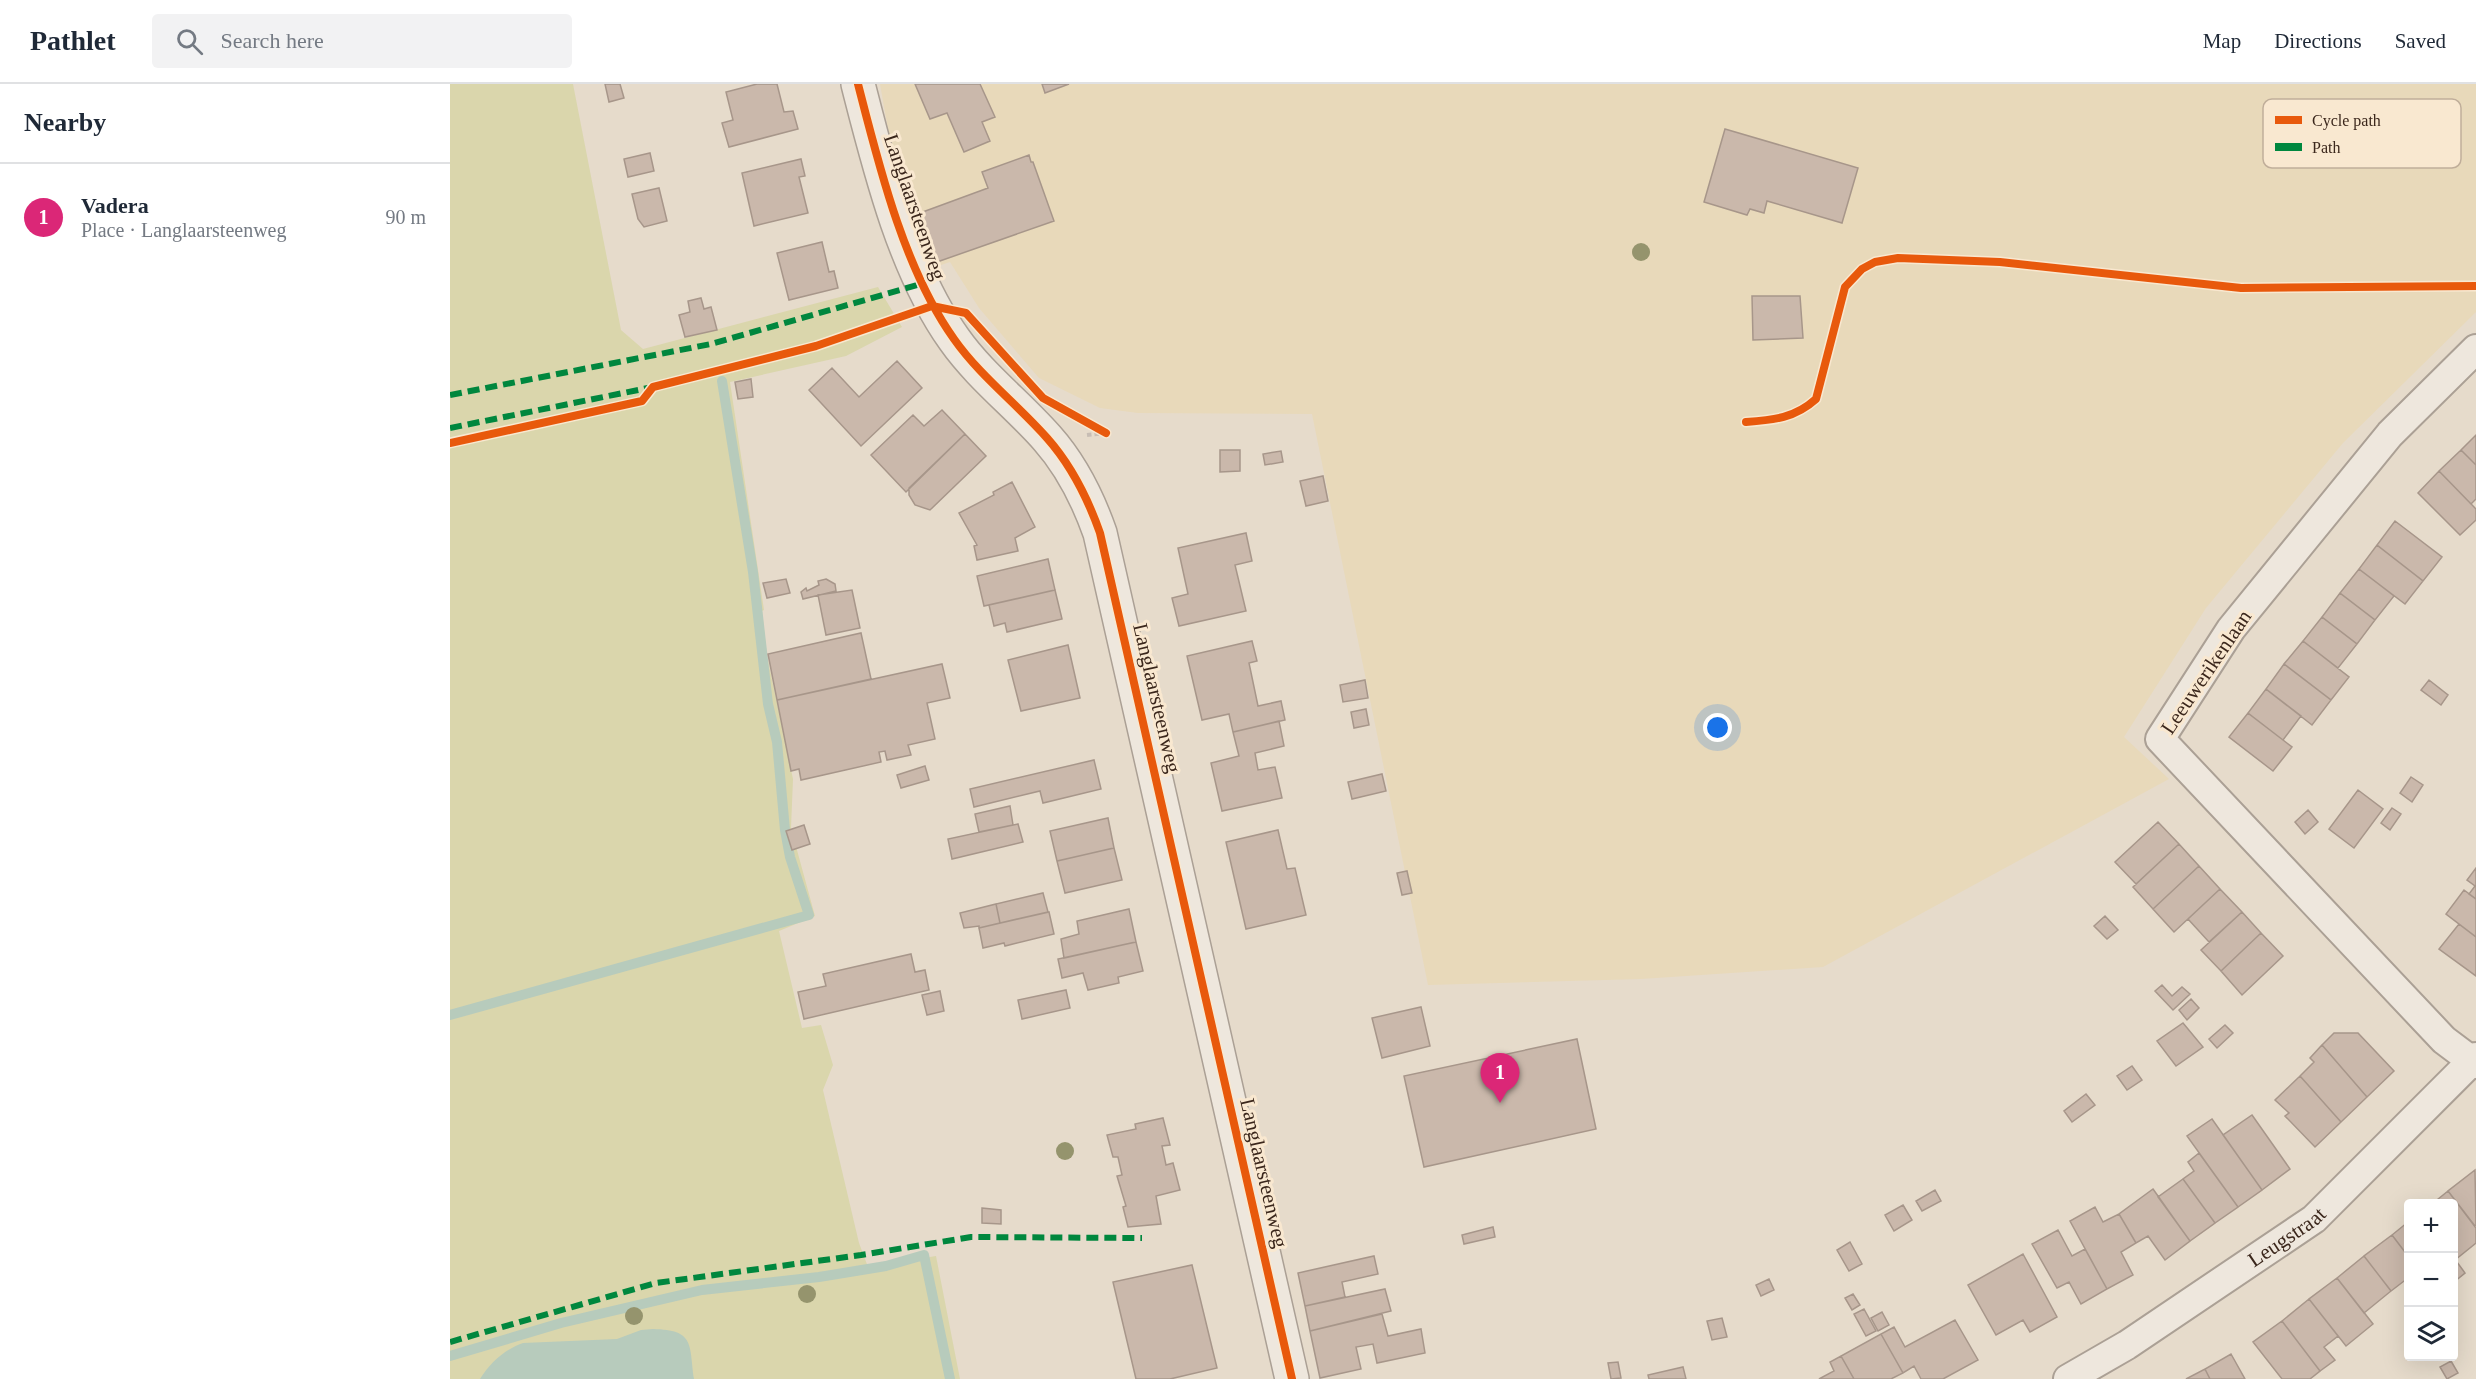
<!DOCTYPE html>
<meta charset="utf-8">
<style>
body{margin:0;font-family:Georgia,serif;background:#f2f2f3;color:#1f2937}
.controls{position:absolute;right:18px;bottom:18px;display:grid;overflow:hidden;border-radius:6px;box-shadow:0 6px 24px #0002}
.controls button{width:54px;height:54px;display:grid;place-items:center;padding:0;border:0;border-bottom:2px solid #e0e1e3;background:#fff;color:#1f2937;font:30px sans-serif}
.you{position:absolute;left:1268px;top:644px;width:21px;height:21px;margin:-15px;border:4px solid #fff;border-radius:50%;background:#1a73e8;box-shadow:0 0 0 9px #1a73e833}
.badge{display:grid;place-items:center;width:39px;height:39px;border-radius:50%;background:#db2777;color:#fff;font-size:20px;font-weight:700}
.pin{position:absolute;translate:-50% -50px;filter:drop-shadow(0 2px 3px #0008)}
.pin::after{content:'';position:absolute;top:32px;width:21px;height:18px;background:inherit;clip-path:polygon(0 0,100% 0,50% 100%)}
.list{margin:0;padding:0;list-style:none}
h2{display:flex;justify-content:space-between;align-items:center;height:78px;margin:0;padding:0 24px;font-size:26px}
h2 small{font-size:20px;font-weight:400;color:#747a83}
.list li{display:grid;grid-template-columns:39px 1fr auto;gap:18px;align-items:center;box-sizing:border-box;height:108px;padding:0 24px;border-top:2px solid #e0e1e3}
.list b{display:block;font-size:22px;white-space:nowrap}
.list p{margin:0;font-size:20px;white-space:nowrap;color:#747a83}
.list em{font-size:20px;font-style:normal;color:#747a83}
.icon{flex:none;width:33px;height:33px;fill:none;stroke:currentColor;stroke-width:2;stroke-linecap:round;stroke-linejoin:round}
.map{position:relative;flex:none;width:2026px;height:1295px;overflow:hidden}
header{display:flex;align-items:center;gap:36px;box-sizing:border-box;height:84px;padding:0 30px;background:#fff;border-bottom:2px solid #e0e1e3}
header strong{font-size:28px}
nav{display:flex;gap:33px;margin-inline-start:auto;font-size:21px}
.search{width:420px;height:54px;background:#f2f2f3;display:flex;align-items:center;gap:15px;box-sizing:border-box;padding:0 21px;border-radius:6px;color:#747a83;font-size:22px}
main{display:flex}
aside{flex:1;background:#fff}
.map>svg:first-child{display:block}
.farmland{fill:#e8d9ba}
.green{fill:#dad6ac}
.water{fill:#b7cbbc}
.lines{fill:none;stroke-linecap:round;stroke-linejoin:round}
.stream{stroke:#b7cbbc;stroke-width:10}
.building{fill:#cab8ab;stroke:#a7968a;stroke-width:1.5}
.minor-casing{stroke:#aba095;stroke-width:32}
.tertiary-casing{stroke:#aba095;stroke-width:36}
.path{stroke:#c7bdb4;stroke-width:4;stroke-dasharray:4.5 3;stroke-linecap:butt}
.minor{stroke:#eee7dd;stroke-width:28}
.tertiary{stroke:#eee7dd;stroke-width:33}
.quiet{stroke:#00873e;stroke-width:6;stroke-dasharray:12 6;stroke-linecap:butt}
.cycleway-casing{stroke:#f9e8d0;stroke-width:11}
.cycleway{stroke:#e8590c;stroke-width:8}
.tree{fill:#95946d}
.labels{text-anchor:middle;stroke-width:6;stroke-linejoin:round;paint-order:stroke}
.street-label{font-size:21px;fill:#3b271c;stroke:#f9e8d0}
.key{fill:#f9e8d0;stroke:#c0ae9a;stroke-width:1.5}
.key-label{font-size:16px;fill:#3b271c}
</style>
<header>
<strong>Pathlet</strong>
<div class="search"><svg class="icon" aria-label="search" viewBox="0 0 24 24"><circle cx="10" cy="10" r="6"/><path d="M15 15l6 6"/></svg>Search here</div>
<nav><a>Map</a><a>Directions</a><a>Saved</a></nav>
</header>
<main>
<aside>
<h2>Nearby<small></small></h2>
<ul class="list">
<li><span class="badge">1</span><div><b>Vadera</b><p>Place · Langlaarsteenweg</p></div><em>90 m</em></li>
</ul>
</aside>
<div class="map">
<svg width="2026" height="1295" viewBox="0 0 2026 1295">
<rect width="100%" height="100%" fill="#e6dbcb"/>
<path class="farmland" d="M 430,0 L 2026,0 L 2026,228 L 1893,359 L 1756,524 L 1674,653 L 1719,695 L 1373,883 L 1191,895 L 978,901 L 862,330 L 688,329 L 650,324 L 589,294 L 529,224 L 500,178 L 482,184 L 441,62 Z"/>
<path class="green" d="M 0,0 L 123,0 L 171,246 L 193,265 L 428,203 L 452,243 L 396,272 L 280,298 L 314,526 L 312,527 L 317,572 L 343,695 L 341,744 L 365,832 L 329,847 L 352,944 L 371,941 L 383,981 L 373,1006 L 409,1159 L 418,1183 L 486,1172 L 510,1295 L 0,1295 Z"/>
<path class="water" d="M 203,1245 C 245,1246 239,1260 244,1295 L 30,1295 C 41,1278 54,1266 73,1259 L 167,1255 L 191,1246 Z"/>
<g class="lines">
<path class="stream" d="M 0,931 L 359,831 L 340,773 L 335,746 L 327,658 L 318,620 L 303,488 L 272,297
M 0,1272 L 111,1239 L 252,1206 L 369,1193 L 436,1182 L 474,1171 L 500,1295"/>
</g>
<path class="building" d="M 155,0 L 170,0 L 174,14 L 159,18 Z
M 307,0 L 327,0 L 334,28 L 343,27 L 348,45 L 279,63 L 272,39 L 283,36 L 276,8 Z
M 465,0 L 530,0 L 545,33 L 532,38 L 540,57 L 514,68 L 497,29 L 480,35 Z
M 592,0 L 619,0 L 595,9 Z
M 1275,45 L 1408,84 L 1392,139 L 1317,117 L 1314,129 L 1300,125 L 1297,131 L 1254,118 Z
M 200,69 L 204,87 L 178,93 L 174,75 Z
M 579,71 L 581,78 L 583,78 L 604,137 L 487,178 L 470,129 L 538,104 L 532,88 Z
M 351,75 L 355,92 L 349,93 L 358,129 L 304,142 L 292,89 Z
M 209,104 L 217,137 L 194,143 L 188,135 L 182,110 Z
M 372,158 L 379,188 L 384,187 L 388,204 L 339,216 L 327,169 Z
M 1302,212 L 1350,212 L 1353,254 L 1303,256 Z
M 251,214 L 254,225 L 261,223 L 267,246 L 235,253 L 229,231 L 240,228 L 238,217 Z
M 447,277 L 472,304 L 411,362 L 359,306 L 382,284 L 409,313 Z
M 301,295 L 303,313 L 288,315 L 285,298 Z
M 492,326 L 515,350 L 456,408 L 421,371 L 463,331 L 474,342 Z
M 515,350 L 536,372 L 480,426 L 465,421 L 459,411 L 459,404 Z
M 2026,351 L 2026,381 L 2011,366 Z
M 770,366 L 790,366 L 790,387 L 770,388 Z
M 2011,366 L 2026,381 L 2026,415 L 2021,420 L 1989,387 Z
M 831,367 L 833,378 L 815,381 L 813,370 Z
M 1989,387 L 2026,425 L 2026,436 L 2010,451 L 1968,409 Z
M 873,392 L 878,417 L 856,422 L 850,397 Z
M 562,398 L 585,443 L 565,454 L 568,467 L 527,476 L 524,462 L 527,461 L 509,429 L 544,411 L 543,408 Z
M 1945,437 L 1992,473 L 1973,497 L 1927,461 Z
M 796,449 L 802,477 L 785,481 L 796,527 L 729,542 L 722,514 L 738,510 L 728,464 Z
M 1927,461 L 1973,497 L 1955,520 L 1909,485 Z
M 598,475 L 605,506 L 534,522 L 527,492 Z
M 1909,485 L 1944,512 L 1925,536 L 1890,509 Z
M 336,495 L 340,509 L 317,514 L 313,499 Z
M 376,495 L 385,500 L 386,507 L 353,515 L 351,508 L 356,504 L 357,507 L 369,501 L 368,497 Z
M 402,506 L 410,544 L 376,551 L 368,511 Z
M 605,506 L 612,535 L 557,548 L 555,539 L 544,542 L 539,521 Z
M 1890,509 L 1925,536 L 1907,560 L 1872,533 Z
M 1872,533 L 1907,560 L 1888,584 L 1853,557 Z
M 411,549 L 421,595 L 327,616 L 318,570 Z
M 802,557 L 807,577 L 799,579 L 808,622 L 831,617 L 835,636 L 783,648 L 779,630 L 752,636 L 737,572 Z
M 1853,557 L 1899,593 L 1881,616 L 1834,580 Z
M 618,561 L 630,614 L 571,627 L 558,576 Z
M 492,580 L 500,614 L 477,619 L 485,655 L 458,661 L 461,671 L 437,676 L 435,667 L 429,668 L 431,678 L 351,696 L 349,685 L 341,687 L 327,616 Z
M 1834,580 L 1881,616 L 1862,641 L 1816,605 Z
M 915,596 L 918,614 L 893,618 L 890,601 Z
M 1979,596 L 1998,611 L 1991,621 L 1971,606 Z
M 1816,605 L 1851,632 L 1833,656 L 1798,629 Z
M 916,625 L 919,641 L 904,644 L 901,628 Z
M 1798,629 L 1842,663 L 1823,687 L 1779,653 Z
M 829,637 L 834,662 L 805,669 L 808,686 L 825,683 L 832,714 L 772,727 L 761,679 L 789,672 L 783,648 Z
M 644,676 L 651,705 L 593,719 L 590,707 L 524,723 L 520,705 Z
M 475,682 L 479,696 L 451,704 L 447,691 Z
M 932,690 L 936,707 L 902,715 L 898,698 Z
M 1961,693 L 1973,701 L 1962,718 L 1950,709 Z
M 1908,706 L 1933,725 L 1904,764 L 1879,745 Z
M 560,722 L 563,741 L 529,748 L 525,730 Z
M 1942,724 L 1951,730 L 1940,746 L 1931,739 Z
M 1858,726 L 1868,738 L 1855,750 L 1845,738 Z
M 658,734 L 664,764 L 607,777 L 600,747 Z
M 1708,738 L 1729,760 L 1686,800 L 1665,778 Z
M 568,740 L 573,758 L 502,775 L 498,755 Z
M 354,741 L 360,760 L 342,766 L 336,747 Z
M 828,746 L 837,785 L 845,784 L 856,831 L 796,845 L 776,758 Z
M 1729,760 L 1749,782 L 1703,825 L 1683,803 Z
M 664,764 L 672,796 L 615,809 L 607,777 Z
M 1749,782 L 1770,805 L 1724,848 L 1703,825 Z
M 2026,784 L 2026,815 L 2019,810 L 2025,802 L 2017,796 Z
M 957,787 L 962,809 L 952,811 L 947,789 Z
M 1770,805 L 1792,828 L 1759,858 L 1738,835 Z
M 2014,806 L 2026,815 L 2026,853 L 1996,830 Z
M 593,809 L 598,828 L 550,839 L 546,820 Z
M 546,820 L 550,839 L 529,844 L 529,842 L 514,844 L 510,829 Z
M 679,825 L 686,858 L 614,874 L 611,855 L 629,850 L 627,837 Z
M 599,828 L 604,850 L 555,862 L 554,859 L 533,864 L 529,844 Z
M 1792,828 L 1811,849 L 1771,887 L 1751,866 Z
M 1655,832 L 1668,846 L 1657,855 L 1644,842 Z
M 2009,840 L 2026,853 L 2026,892 L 1989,865 Z
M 1811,849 L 1833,872 L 1792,911 L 1771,887 Z
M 686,858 L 693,887 L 668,893 L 669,899 L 638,906 L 633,889 L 612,894 L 608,875 Z
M 461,870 L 465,888 L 475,886 L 479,906 L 354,935 L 348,908 L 376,902 L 373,890 Z
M 1712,901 L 1722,912 L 1732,903 L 1740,910 L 1723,926 L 1705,907 Z
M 616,906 L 620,924 L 572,935 L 568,916 Z
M 490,907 L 494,927 L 477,931 L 472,911 Z
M 1741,915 L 1749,924 L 1737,936 L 1729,926 Z
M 971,923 L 980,962 L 932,974 L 922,934 Z
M 1733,939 L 1753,963 L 1726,982 L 1707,957 Z
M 1775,941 L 1783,949 L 1767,964 L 1759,955 Z
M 1884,949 L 1908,949 L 1944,987 L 1917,1013 L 1872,961 Z
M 1127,955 L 1146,1045 L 974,1083 L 954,992 Z
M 1872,961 L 1917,1013 L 1891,1038 L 1850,992 L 1864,978 L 1860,974 Z
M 1682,982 L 1692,996 L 1677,1006 L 1667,992 Z
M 1850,992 L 1891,1038 L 1865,1063 L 1835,1032 L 1839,1029 L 1825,1016 Z
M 1636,1010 L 1645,1021 L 1622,1038 L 1614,1027 Z
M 1802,1031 L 1840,1085 L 1812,1106 L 1773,1051 Z
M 713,1034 L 720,1061 L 712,1062 L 716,1081 L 723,1079 L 730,1106 L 706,1112 L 711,1140 L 678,1143 L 673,1123 L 676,1122 L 667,1092 L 672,1091 L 668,1073 L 663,1073 L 657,1051 L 686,1045 L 685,1040 Z
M 1762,1035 L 1812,1106 L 1788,1123 L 1737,1052 Z
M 1749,1069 L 1788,1123 L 1765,1139 L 1733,1095 L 1744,1087 L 1738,1078 Z
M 2025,1086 L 2026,1141 L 2025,1142 L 1998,1107 Z
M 1733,1095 L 1765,1139 L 1740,1157 L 1708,1113 Z
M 1703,1105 L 1740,1157 L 1715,1176 L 1698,1152 L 1686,1159 L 1669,1130 Z
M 1485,1106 L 1491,1117 L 1472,1127 L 1466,1117 Z
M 1998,1107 L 2026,1144 L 2026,1159 L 2005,1176 L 2004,1120 L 1982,1120 Z
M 1453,1121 L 1462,1136 L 1444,1147 L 1435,1131 Z
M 1645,1123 L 1653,1138 L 1669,1130 L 1686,1159 L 1671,1168 L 1683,1191 L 1657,1205 L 1620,1137 Z
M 532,1124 L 551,1126 L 551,1140 L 532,1139 Z
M 1958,1138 L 1958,1172 L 1942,1151 Z
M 1043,1143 L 1045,1153 L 1014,1160 L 1012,1151 Z
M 1608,1146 L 1622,1172 L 1635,1165 L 1657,1205 L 1631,1220 L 1619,1198 L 1607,1204 L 1582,1160 Z
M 1942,1151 L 1958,1172 L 1958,1194 L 1941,1207 L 1914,1172 Z
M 1400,1158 L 1412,1180 L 1399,1187 L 1387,1166 Z
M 1573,1170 L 1607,1233 L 1580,1248 L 1573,1236 L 1546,1251 L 1518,1201 Z
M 924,1172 L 928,1190 L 892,1198 L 895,1213 L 855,1222 L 848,1189 Z
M 1914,1172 L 1941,1207 L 1914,1229 L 1887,1194 Z
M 2004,1174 L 2015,1189 L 2004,1198 Z
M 742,1181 L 767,1284 L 720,1295 L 686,1295 L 663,1198 Z
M 1887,1194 L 1923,1240 L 1896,1262 L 1859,1215 Z
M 1319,1195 L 1324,1206 L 1311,1212 L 1306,1201 Z
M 935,1205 L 941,1227 L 860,1247 L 855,1222 Z
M 1403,1210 L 1410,1221 L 1402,1226 L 1395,1214 Z
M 1859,1215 L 1888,1252 L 1874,1263 L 1885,1276 L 1870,1287 L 1832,1237 Z
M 1414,1225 L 1426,1247 L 1416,1252 L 1404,1230 Z
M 1432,1228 L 1439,1241 L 1428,1247 L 1421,1234 Z
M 932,1230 L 938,1252 L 971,1245 L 975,1269 L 927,1279 L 923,1260 L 906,1263 L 911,1285 L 870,1294 L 860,1247 Z
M 1272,1234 L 1277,1253 L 1262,1256 L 1257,1237 Z
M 1505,1236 L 1528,1276 L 1493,1295 L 1471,1295 L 1464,1282 L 1453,1289 L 1431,1250 L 1444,1243 L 1455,1263 Z
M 1832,1237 L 1870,1287 L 1860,1295 L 1832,1295 L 1803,1258 Z
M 1431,1250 L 1453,1289 L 1441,1295 L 1404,1295 L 1391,1272 Z
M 1781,1270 L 1795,1295 L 1760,1295 L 1755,1285 Z
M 1391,1272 L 1404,1295 L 1369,1295 L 1384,1287 L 1380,1278 Z
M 2001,1277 L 2008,1289 L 1997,1295 L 1990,1283 Z
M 1168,1278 L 1171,1294 L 1161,1295 L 1158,1279 Z
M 1233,1283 L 1236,1295 L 1199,1295 L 1198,1291 Z
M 1755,1285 L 1760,1295 L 1736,1295 Z"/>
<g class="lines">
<g class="minor-casing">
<g id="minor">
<path d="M 2026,265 L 1940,350 L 1781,545 L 1710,655 L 1994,956 L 2026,980"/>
<path id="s1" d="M 1618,1295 L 1677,1261 L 1864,1135 L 2026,973"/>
</g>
</g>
<g class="tertiary-casing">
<path id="tertiary" d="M 408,0 C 429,82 454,185 504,255 C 530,292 567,320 597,354 C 621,381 638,415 650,449 L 842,1295"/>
</g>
<path class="path" d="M 637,351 L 656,349"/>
<use href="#minor" class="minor"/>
<use href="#tertiary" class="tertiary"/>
<path class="quiet" d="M 0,311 L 261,260 L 471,200
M 0,344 L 203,303
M 0,1258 L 206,1199 L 411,1171 L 521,1153 L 692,1154"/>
<g class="cycleway-casing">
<path id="cycleway" d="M 408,0 C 429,82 454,185 504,255 C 530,292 567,320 597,354 C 621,381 638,415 650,449 L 842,1295
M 1296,338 C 1324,336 1345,334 1366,315 L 1395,203 L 1412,185 L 1425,178 L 1448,174 L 1550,178 L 1791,204 L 2026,202
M 0,359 L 192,317 L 203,303 L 366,262 L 482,222 L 516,229 L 593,314 L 656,349"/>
</g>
<use href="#cycleway" class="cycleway"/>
</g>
<g class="tree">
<circle cx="1191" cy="168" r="9"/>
<circle cx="615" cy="1067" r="9"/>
<circle cx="357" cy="1210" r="9"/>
<circle cx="184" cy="1232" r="9"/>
</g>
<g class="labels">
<g class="street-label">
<text transform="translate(465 123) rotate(71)" y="7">Langlaarsteenweg</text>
<text transform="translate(1756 588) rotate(-56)" y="7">Leeuwerikenlaan</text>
<text transform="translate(707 614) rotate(77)" y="7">Langlaarsteenweg</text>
<text transform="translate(814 1089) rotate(77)" y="7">Langlaarsteenweg</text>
<text dy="7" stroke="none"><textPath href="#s1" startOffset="261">Leugstraat</textPath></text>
</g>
</g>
<rect x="1813" y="15" width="198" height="69" rx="9" class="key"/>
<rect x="1825" y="32" width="27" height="8" fill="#e8590c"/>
<rect x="1825" y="59" width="27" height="8" fill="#00873e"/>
<g class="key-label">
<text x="1862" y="42">Cycle path</text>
<text x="1862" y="69">Path</text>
</g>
</svg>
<div class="controls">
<button>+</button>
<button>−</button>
<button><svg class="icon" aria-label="layers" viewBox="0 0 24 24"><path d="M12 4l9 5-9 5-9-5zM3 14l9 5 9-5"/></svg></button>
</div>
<div class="you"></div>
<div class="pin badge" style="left:1050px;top:1019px">1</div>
</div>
</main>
